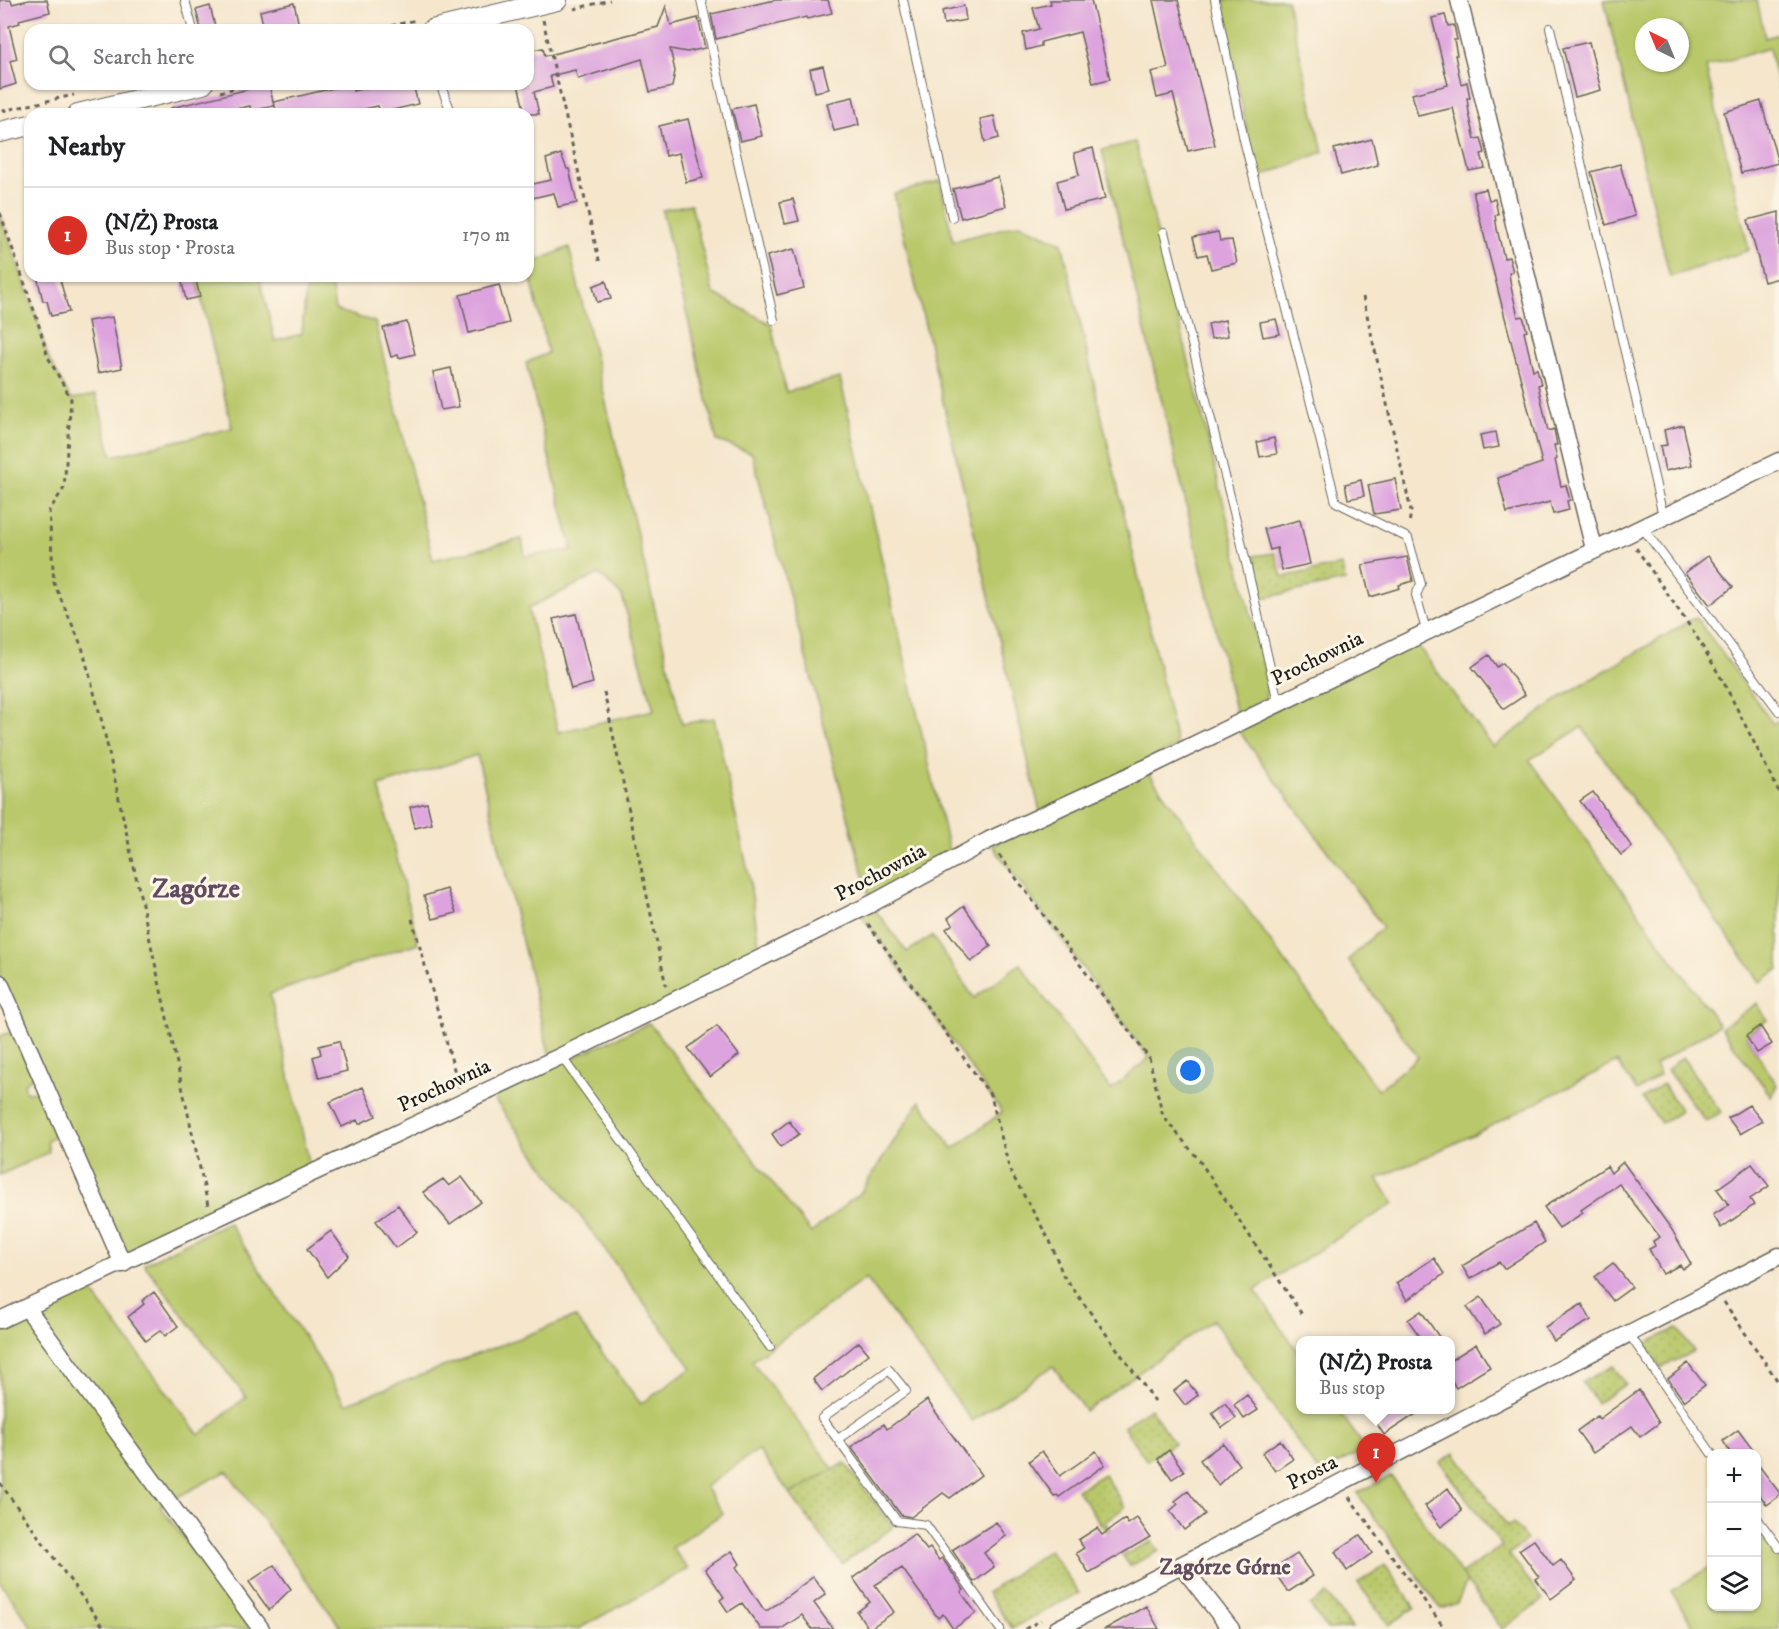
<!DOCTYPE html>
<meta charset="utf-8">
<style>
body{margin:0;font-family:"IM FELL DW Pica",serif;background:#f6f6f6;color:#202124}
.controls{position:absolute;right:18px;bottom:18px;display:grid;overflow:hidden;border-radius:12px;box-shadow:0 2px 4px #0004}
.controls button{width:54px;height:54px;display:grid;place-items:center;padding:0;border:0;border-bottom:2px solid #e0e0e0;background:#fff;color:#202124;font:30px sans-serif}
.compass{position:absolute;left:1635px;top:18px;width:54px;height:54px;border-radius:50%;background:#fff;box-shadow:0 2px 4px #0004;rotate:317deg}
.you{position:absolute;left:1191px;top:1071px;width:21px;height:21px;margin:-15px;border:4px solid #fff;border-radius:50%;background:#1a73e8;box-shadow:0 0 0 9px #1a73e833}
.badge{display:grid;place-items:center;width:39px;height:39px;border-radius:50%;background:#d93025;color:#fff;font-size:20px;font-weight:700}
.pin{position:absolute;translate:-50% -50px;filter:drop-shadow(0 2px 3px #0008)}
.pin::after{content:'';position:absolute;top:32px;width:21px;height:18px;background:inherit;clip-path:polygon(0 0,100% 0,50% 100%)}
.popup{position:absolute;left:1296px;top:1336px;width:159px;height:78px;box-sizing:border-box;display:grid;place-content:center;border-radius:12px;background:#fff;filter:drop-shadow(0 2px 4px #0005);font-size:20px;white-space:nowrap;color:#757577}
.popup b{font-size:22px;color:#202124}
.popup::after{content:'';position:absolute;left:50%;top:100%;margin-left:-12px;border:12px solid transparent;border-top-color:#fff}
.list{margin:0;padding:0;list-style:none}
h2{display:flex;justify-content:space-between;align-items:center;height:78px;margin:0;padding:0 24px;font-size:26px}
h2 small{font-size:20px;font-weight:400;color:#757577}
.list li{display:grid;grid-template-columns:39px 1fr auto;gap:18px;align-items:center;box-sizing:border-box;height:96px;padding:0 24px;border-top:2px solid #e0e0e0}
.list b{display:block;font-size:22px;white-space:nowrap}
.list p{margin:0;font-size:20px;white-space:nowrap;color:#757577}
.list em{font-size:20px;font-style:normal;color:#757577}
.icon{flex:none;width:33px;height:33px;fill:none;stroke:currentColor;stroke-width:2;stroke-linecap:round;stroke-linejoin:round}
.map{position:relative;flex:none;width:1779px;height:1629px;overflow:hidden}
.search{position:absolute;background:#fff;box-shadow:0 2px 4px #0004;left:24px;top:24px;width:510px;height:66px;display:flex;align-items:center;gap:15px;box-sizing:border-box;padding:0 21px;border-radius:18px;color:#757577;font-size:22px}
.panel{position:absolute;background:#fff;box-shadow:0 2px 4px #0004;left:24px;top:108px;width:510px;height:174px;border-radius:18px}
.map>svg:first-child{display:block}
.green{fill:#b9c86b;stroke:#6a7244;stroke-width:1.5;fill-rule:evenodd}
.garden{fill:url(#garden-dots);stroke:#6a7244;stroke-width:1.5}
.building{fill:#dda3de}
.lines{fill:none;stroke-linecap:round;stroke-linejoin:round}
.service-casing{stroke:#68635a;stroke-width:10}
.minor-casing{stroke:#68635a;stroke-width:19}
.tertiary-casing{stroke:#68635a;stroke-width:22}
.path{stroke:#68635a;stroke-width:3;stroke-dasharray:4.5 4.5;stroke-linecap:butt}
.service{stroke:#fff;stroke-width:8}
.minor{stroke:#fff;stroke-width:16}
.tertiary{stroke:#fff;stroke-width:20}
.labels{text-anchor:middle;stroke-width:6;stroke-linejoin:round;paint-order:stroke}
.street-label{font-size:21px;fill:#1c1c1c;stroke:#fcf5e5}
.neighbourhood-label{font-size:22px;font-weight:bold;fill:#604b60;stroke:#fcf5e5}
.district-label{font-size:27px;font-weight:bold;fill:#604b60;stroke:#fcf5e5}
</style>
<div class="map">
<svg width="1779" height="1629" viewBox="0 0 1779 1629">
<defs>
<pattern id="garden-dots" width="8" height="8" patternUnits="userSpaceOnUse" patternTransform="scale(1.5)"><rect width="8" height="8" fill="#b9c86b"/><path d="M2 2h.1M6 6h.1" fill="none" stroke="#9eab5c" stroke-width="1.8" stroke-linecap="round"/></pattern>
</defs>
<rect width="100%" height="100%" fill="#fcf5e5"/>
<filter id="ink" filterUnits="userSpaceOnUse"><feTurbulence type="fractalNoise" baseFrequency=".0167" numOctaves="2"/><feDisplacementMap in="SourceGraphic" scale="12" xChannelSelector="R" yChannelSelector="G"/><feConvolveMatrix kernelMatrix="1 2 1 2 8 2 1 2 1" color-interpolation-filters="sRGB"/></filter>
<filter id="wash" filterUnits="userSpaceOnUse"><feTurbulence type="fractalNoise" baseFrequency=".008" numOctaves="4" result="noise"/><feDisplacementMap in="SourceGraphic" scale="24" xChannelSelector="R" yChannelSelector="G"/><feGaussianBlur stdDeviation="1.35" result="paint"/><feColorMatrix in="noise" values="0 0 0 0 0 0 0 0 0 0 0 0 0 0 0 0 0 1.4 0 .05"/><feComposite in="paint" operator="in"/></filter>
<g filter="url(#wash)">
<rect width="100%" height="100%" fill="#f5e6cc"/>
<path class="green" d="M 1220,0 L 1287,0 L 1323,152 L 1255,179 L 1244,140 L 1247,130 Z
M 1604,0 L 1757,0 L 1765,38 L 1779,34 L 1779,90 L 1769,48 L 1706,67 L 1749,250 L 1670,277 ZM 1644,27 L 1680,27 L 1680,63 L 1644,63 Z
M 1135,142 L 1268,684 L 1265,700 L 1236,714 L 1102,150 Z
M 940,181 L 953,241 L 1020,224 L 1062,243 L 1177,746 L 1041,816 L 894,194 Z
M 691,204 L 713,293 L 771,324 L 786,392 L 840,378 L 951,860 L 871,904 L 752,453 L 717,441 L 662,210 Z
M 0,213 L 37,319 L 48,357 L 71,399 L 96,395 L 112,456 L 232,428 L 196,276 L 259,276 L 275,341 L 302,334 L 306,287 L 318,276 L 330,276 L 335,310 L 375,322 L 433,560 L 522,539 L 525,556 L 572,550 L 526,363 L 548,353 L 528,265 L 569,247 L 682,724 L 714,718 L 749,876 L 761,957 L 551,1061 L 477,755 L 379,786 L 418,943 L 270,994 L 312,1174 L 123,1264 L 0,983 L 0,556 L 3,555 L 0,540 ZM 599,574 L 622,596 L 654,710 L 558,732 L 528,608 Z
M 1696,617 L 1773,724 L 1779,720 L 1779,969 L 1760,982 L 1582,727 L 1529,760 L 1719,1025 L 1655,1065 L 1660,1075 L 1637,1091 L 1617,1062 L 1477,1133 L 1377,1179 L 1394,1203 L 1255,1290 L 1301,1356 L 1301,1410 L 1338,1410 L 1366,1449 L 1319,1473 L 1213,1320 L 1085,1411 L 1053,1366 L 972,1421 L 866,1278 L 752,1361 L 835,1471 L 790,1494 L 758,1450 L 705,1487 L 723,1513 L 672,1548 L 688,1569 L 578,1629 L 342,1629 L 227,1471 L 160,1506 L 250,1629 L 33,1629 L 0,1582 L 0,1330 L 89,1288 L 199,1435 L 246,1397 L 144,1264 L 228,1222 L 318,1358 L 345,1404 L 575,1317 L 641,1404 L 692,1368 L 491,1095 L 649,1023 L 811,1233 L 861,1192 L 920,1101 L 953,1149 L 1002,1112 L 860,913 L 873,907 L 907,952 L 932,936 L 974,998 L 1020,964 L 1111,1090 L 1149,1058 L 992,845 L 1147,771 L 1378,1090 L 1418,1057 L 1348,960 L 1383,927 L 1236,727 L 1415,642 L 1493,747 L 1561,697 Z
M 1757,1003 L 1767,1020 L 1746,1036 L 1777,1085 L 1771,1096 L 1721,1028 Z
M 11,1032 L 34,1075 L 24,1084 L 26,1092 L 38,1091 L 56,1133 L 47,1142 L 49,1152 L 0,1175 L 0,1036 Z
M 1391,1476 L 1467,1582 L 1457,1603 L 1441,1609 L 1357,1493 Z
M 1760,1531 L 1779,1558 L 1779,1629 L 1695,1629 L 1671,1591 L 1711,1566 L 1712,1606 L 1756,1606 L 1757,1534 Z"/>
<path class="garden" d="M 1275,553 L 1282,577 L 1342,565 L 1345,581 L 1263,598 L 1254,556 Z
M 1682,1057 L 1721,1112 L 1706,1122 L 1667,1070 Z
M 1663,1084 L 1681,1111 L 1661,1123 L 1642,1098 Z
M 1677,1328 L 1694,1351 L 1661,1368 L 1644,1345 Z
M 1613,1366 L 1626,1384 L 1597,1403 L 1582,1382 Z
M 1150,1408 L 1174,1443 L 1147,1461 L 1123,1427 Z
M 1455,1453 L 1508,1527 L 1513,1523 L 1527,1540 L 1509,1554 L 1543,1600 L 1502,1629 L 1461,1574 L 1502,1546 L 1440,1462 Z
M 845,1463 L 893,1527 L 842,1564 L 790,1494 Z
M 1104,1474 L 1125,1507 L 1105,1522 L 1126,1554 L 1152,1541 L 1159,1551 L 1130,1566 L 1077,1490 Z
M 1049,1550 L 1079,1593 L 1012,1628 L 987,1593 Z
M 1385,1565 L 1415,1608 L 1389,1625 L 1358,1583 Z
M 1327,1594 L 1352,1628 L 1327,1629 L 1310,1606 Z"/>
<g id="blocks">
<path class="building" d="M 0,0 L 11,0 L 12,4 L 29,0 L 47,0 L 50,12 L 19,20 L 20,23 L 9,26 L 17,59 L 10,61 L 16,84 L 0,89 Z
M 775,0 L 828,0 L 832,13 L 807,19 L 806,17 L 716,39 L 711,14 Z
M 1050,0 L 1091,0 L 1110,79 L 1093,83 L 1080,32 L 1041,42 L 1041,46 L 1026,50 L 1023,33 L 1039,29 L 1033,8 L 1051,4 Z
M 1153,0 L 1178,0 L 1215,145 L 1188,151 L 1173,94 L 1157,98 L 1151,72 L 1168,68 Z
M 294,3 L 300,30 L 264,30 L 260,11 Z
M 210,6 L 216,30 L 201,30 L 196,10 Z
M 666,6 L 671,25 L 698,18 L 705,48 L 687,52 L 670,49 L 675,71 L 672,87 L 650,92 L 642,59 L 578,79 L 575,70 L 550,76 L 553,87 L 534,92 L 539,114 L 525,114 L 518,84 L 528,84 L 528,51 L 543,48 L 545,56 L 658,27 Z
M 964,6 L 966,20 L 944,24 L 942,11 Z
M 1445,15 L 1448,26 L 1454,25 L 1457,40 L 1454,40 L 1457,55 L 1455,55 L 1461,84 L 1467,82 L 1470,98 L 1467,98 L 1469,113 L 1475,139 L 1481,138 L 1485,153 L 1481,154 L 1485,168 L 1469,171 L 1453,108 L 1418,116 L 1412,94 L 1448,85 L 1432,18 Z
M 1589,42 L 1601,90 L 1575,97 L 1563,48 Z
M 823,66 L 829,89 L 815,92 L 810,69 Z
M 269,84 L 274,106 L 251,111 L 250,106 L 214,114 L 171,114 L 171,108 Z
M 351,84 L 353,91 L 381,84 L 413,84 L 418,104 L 380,113 L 378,106 L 341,114 L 277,114 L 274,102 Z
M 853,97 L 859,125 L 834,131 L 827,103 Z
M 1761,101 L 1778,163 L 1741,173 L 1724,112 Z
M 754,104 L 762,136 L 740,141 L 732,109 Z
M 994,116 L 999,138 L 985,142 L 980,119 Z
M 688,119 L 703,178 L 686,182 L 679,153 L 666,156 L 659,126 Z
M 1372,139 L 1378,165 L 1341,175 L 1334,149 Z
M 1093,148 L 1105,199 L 1064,209 L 1057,181 L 1079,175 L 1074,153 Z
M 561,154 L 567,169 L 569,169 L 577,203 L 558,207 L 554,193 L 528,199 L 528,185 L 551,180 L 546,159 Z
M 1620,164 L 1635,216 L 1606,225 L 1591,172 Z
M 998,177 L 1006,206 L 961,218 L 953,189 Z
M 1486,189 L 1489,200 L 1495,199 L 1498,214 L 1495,215 L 1497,229 L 1504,258 L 1509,257 L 1513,272 L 1509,273 L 1511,287 L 1518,317 L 1523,316 L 1527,331 L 1524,332 L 1533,370 L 1537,369 L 1541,384 L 1538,385 L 1548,431 L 1554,429 L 1557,445 L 1554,445 L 1557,459 L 1555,460 L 1561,486 L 1566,485 L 1570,500 L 1567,501 L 1569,510 L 1553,514 L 1550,502 L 1507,513 L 1498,478 L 1542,463 L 1473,192 Z
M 793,199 L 799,221 L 785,224 L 780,202 Z
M 1779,212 L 1779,278 L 1764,282 L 1748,220 Z
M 1218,232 L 1220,241 L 1232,240 L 1237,263 L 1211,269 L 1207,254 L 1198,256 L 1193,237 Z
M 794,249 L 804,288 L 777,295 L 767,256 Z
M 37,276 L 59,276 L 69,312 L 51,316 L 47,301 L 43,301 Z
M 195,276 L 200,297 L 186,300 L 181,278 Z
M 606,281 L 611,299 L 597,302 L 593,286 Z
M 499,285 L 509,323 L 469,333 L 460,295 Z
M 112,317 L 122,368 L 98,373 L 88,321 Z
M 1276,319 L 1280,334 L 1263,337 L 1260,322 Z
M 1225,320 L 1228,336 L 1211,339 L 1208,324 Z
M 407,322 L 415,354 L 399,358 L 398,355 L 391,357 L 383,328 Z
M 451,368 L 459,407 L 441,410 L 433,372 Z
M 1683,425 L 1692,465 L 1665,471 L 1660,446 L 1667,445 L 1664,430 Z
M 1496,432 L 1499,447 L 1483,450 L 1480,435 Z
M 1274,438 L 1277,454 L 1260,457 L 1257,442 Z
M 1395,479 L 1401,510 L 1374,514 L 1368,485 Z
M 1361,480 L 1364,496 L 1348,499 L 1345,484 Z
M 1300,520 L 1310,564 L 1282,570 L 1277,548 L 1270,550 L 1264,529 Z
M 1708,556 L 1733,587 L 1710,605 L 1685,573 Z
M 1407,557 L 1413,581 L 1399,585 L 1400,588 L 1370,597 L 1362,565 Z
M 576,614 L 593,683 L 571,689 L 553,619 Z
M 1489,655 L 1497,667 L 1503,663 L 1525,695 L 1504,709 L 1472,667 Z
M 1593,792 L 1632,847 L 1621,855 L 1580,801 Z
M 427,803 L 432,824 L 415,828 L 410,807 Z
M 447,889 L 456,913 L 433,919 L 424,896 Z
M 964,906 L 991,946 L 971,962 L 946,929 L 953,924 L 948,918 Z
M 717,1026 L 739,1055 L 710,1077 L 688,1048 Z
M 1760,1026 L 1772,1044 L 1757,1053 L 1746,1036 Z
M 339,1041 L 347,1071 L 319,1078 L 313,1057 L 321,1054 L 319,1046 Z
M 363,1087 L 376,1116 L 359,1124 L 357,1120 L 342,1127 L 330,1102 Z
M 1749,1105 L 1762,1121 L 1740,1134 L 1728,1118 Z
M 789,1121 L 799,1134 L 781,1147 L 772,1134 Z
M 1623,1162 L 1672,1230 L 1691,1264 L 1683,1269 L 1680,1265 L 1663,1274 L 1649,1249 L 1655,1246 L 1653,1241 L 1660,1237 L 1619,1184 L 1581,1210 L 1583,1213 L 1559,1228 L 1544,1207 L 1607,1166 L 1611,1173 Z
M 1752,1164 L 1769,1186 L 1750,1199 L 1754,1205 L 1721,1228 L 1713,1215 L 1729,1205 L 1717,1189 Z
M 462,1177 L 481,1202 L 450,1224 L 423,1192 L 443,1179 L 449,1186 Z
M 398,1205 L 417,1232 L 396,1248 L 376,1221 Z
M 1534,1223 L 1545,1242 L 1504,1269 L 1499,1262 L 1470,1279 L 1462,1266 Z
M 331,1231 L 349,1256 L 327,1277 L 307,1249 Z
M 1434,1258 L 1444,1274 L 1407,1300 L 1396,1283 Z
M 1613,1263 L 1632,1287 L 1613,1301 L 1595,1277 Z
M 154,1292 L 178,1326 L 165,1336 L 161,1330 L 146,1341 L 128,1317 L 144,1304 L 142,1301 Z
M 1481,1297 L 1500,1324 L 1485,1334 L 1467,1307 Z
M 1582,1304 L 1591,1320 L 1554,1341 L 1545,1327 Z
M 1421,1311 L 1442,1341 L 1423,1341 L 1408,1320 Z
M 859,1342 L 869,1354 L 822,1391 L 813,1379 Z
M 1476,1344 L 1490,1367 L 1456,1388 L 1451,1379 L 1451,1360 Z
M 1688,1363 L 1705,1385 L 1684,1401 L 1668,1379 Z
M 1187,1381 L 1198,1395 L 1185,1405 L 1174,1391 Z
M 1639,1390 L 1659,1423 L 1640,1437 L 1632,1426 L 1593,1453 L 1577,1431 L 1597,1416 L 1599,1419 Z
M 1247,1395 L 1258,1410 L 1244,1419 L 1234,1405 Z
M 927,1400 L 981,1475 L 950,1498 L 943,1493 L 911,1517 L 901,1515 L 851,1447 L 884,1424 L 887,1429 Z
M 1225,1403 L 1236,1418 L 1222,1428 L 1212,1413 Z
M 1368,1410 L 1422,1410 L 1384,1435 Z
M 1738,1430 L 1756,1454 L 1731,1454 L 1723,1441 Z
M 1280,1440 L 1293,1459 L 1275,1471 L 1262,1453 Z
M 1223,1443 L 1239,1465 L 1218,1485 L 1200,1460 Z
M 1169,1450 L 1184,1471 L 1172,1479 L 1158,1459 Z
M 1042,1451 L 1060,1476 L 1096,1451 L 1105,1465 L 1059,1497 L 1057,1495 L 1054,1496 L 1029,1461 Z
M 1756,1462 L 1779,1492 L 1779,1496 L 1767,1505 L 1756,1490 Z
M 1448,1488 L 1462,1511 L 1441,1527 L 1425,1506 Z
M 1188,1491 L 1205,1514 L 1184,1530 L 1170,1511 L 1178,1504 L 1175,1501 Z
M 1137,1518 L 1150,1537 L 1089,1573 L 1076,1553 L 1084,1548 L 1078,1540 L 1097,1528 L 1102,1535 L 1125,1519 L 1128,1524 Z
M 996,1522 L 1006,1536 L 984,1553 L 994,1567 L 974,1582 L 952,1550 Z
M 914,1534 L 927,1550 L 930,1548 L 939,1560 L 942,1558 L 964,1590 L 961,1592 L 976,1613 L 953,1629 L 943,1614 L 938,1618 L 902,1568 L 875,1585 L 894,1612 L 869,1629 L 857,1612 L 870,1602 L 853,1578 Z
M 1360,1535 L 1372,1553 L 1347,1571 L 1335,1552 Z
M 1534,1540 L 1553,1566 L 1561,1560 L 1576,1580 L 1551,1599 L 1536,1579 L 1539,1577 L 1519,1550 Z
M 732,1551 L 740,1564 L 736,1567 L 764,1610 L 768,1610 L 813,1577 L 826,1594 L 814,1603 L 833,1629 L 812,1629 L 802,1615 L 781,1629 L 761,1629 L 742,1603 L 728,1612 L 720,1600 L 724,1597 L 705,1569 Z
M 1297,1554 L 1313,1576 L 1288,1592 L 1273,1570 Z
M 274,1565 L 291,1589 L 269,1610 L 249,1582 Z
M 1146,1606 L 1159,1629 L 1105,1629 Z"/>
</g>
</g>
<g filter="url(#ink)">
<use href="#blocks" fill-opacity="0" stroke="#68635a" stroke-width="1.5"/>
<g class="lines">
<g class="service-casing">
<path id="service" d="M 185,0 L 193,30
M 701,0 L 774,320
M 903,0 L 952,217
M 1215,0 L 1244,140 L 1336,502 L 1408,538 L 1421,584 L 1416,595 L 1426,630
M 1550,28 L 1663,516
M 440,84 L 452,114
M 1164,232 L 1238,528 L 1278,702
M 1642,527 L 1779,711
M 561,1056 L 770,1347
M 1629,1334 L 1712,1454
M 838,1439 L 906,1391 L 889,1370 L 822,1418 L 897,1521 L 926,1525 L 1000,1629
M 1756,1517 L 1779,1548"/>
</g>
<g class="minor-casing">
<path id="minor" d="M 1459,0 L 1594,549
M 0,983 L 123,1264
M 27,1308 L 261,1629
M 0,1320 L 561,1056 L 871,904 L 989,840 L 1150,766 L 1779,461
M 1181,1565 L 1231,1629
M 1057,1629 L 1779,1256"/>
</g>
<g class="tertiary-casing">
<path id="tertiary" d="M 432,30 L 557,0
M 78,114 L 203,84
M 0,132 L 30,125"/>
</g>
<path class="path" d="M 574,9 L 610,0
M 543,20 L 600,264
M 374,30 L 416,20
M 220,92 L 253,84
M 2,111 L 74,95
M 0,213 L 37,319 L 48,357 L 71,399 L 64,488 L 49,511 L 54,583 L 82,647 L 103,726 L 208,1205
M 1363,297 L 1411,511 L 1409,524
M 1636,548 L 1695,634 L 1724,683 L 1779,792
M 604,692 L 666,986
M 999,855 L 1149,1058 L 1163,1116 L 1199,1160 L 1303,1316
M 412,919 L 459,1087
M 868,924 L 991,1096 L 1010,1171 L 1050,1241 L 1063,1275 L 1155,1401
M 1724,1302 L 1779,1383
M 0,1483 L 105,1629
M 1349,1497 L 1445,1629
M 1025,1629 L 1041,1620"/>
<use href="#service" class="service"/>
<use href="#minor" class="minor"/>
<use href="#tertiary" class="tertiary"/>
</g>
</g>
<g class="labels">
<g class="street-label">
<text transform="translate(1317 658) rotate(-26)" y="7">Prochownia</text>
<text transform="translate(880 872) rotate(-28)" y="7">Prochownia</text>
<text transform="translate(444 1085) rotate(-25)" y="7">Prochownia</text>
<text transform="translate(1312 1472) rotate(-27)" y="7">Prosta</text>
</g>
<g class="neighbourhood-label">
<text x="1225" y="1574">Zagórze Górne</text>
</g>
<g class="district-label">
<text x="196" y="897">Zagórze</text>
</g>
</g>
</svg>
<div class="controls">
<button>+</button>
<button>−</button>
<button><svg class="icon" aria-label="layers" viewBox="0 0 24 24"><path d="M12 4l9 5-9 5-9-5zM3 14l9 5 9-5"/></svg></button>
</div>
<svg class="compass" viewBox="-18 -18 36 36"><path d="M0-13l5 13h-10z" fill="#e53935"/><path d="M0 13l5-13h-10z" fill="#757577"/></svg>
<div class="you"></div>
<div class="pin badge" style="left:1376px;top:1483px">1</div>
<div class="popup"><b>(N/Ż) Prosta</b>Bus stop</div>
<div class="search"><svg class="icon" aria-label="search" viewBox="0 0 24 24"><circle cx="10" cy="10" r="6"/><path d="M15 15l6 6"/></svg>Search here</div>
<section class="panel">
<h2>Nearby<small></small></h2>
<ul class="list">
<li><span class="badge">1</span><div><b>(N/Ż) Prosta</b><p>Bus stop · Prosta</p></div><em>170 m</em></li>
</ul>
</section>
</div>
